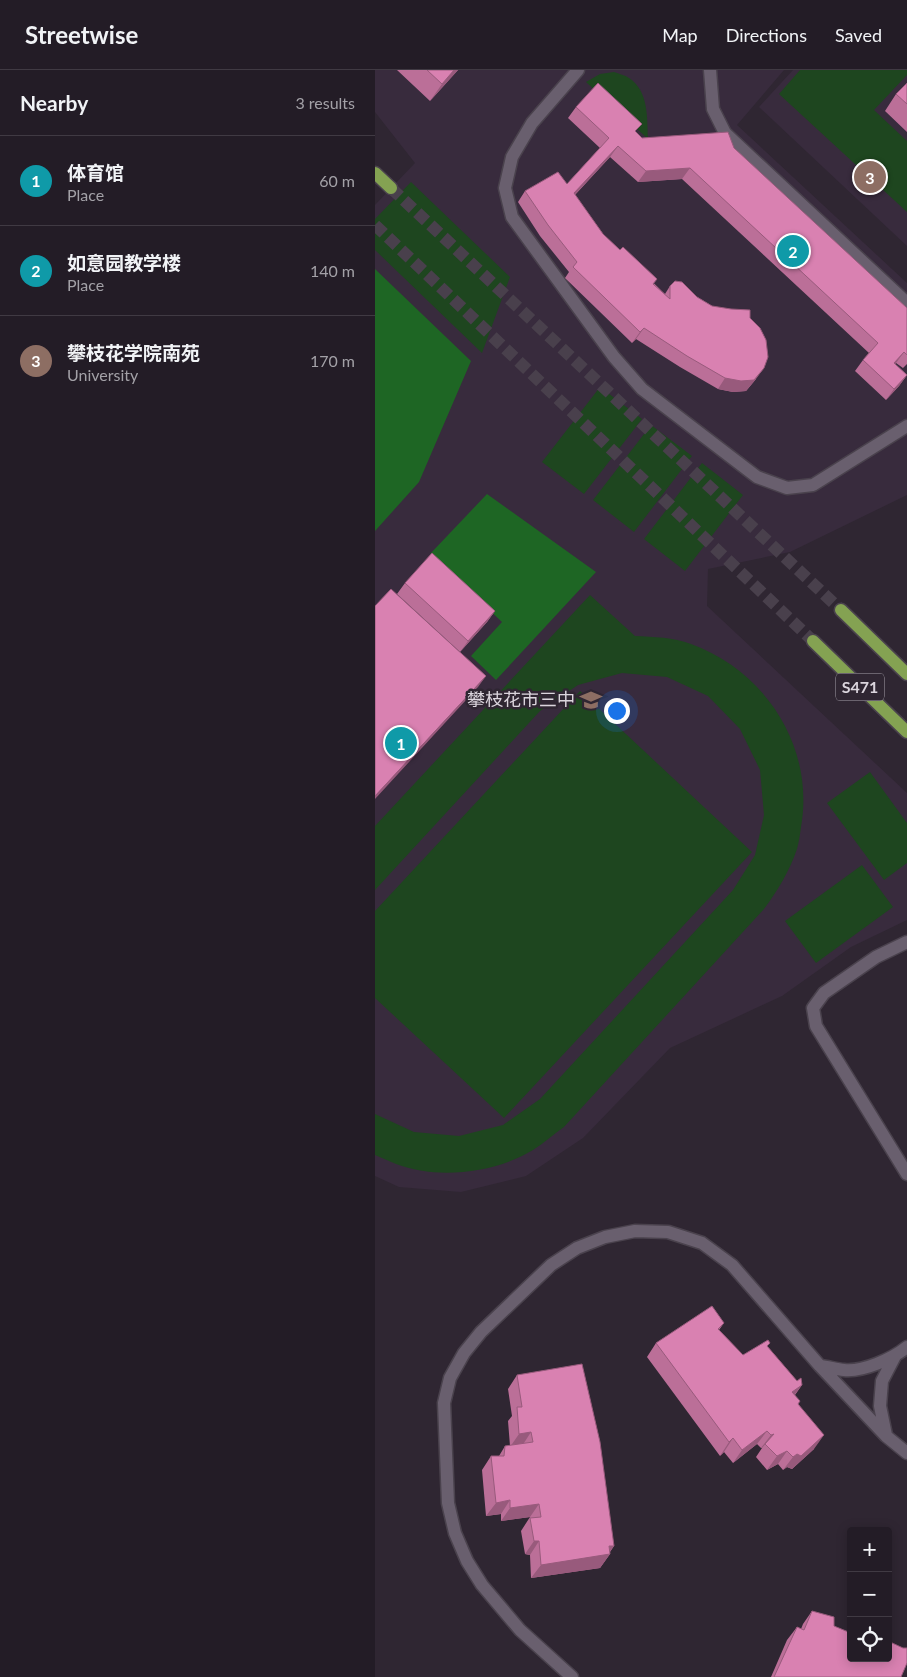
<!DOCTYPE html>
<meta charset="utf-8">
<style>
body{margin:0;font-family:Lato,"Noto Sans SC",sans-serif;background:#2b252e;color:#f1f3f6}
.controls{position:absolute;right:15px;bottom:15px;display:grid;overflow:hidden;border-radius:5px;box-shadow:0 2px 12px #0003}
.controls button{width:45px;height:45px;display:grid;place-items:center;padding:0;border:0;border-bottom:1px solid #403a43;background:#231c26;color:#f1f3f6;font:25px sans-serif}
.you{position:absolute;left:241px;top:640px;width:18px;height:18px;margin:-12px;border:4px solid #fff;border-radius:50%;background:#1a73e8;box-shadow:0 0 0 8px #1a73e833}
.badge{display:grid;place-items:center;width:32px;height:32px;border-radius:50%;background:#0f766e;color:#fff;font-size:16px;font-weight:700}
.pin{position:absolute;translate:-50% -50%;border:2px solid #fff;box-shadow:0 1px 5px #0006}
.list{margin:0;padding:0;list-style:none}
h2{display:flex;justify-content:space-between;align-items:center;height:65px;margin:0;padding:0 20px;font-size:21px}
h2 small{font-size:16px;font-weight:400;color:#a3a1a7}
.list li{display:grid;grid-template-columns:32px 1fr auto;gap:15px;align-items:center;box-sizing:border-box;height:90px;padding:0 20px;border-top:1px solid #403a43}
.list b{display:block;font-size:19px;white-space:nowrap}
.list p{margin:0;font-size:16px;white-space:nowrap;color:#a3a1a7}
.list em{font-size:16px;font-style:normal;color:#a3a1a7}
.icon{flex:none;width:28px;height:28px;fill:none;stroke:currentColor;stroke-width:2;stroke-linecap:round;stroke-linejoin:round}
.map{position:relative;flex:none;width:532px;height:1607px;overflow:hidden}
header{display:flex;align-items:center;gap:30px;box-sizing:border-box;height:70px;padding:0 25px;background:#231c26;border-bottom:1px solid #403a43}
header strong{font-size:24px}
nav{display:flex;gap:28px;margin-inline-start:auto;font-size:18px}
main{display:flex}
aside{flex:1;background:#231c26}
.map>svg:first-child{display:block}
.built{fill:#382b3d}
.green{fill:#1e461f}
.forest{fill:#1e6624}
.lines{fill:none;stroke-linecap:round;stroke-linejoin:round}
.major-tunnel{stroke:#49404c;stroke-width:12;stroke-dasharray:12 6;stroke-linecap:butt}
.minor-casing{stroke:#4a424d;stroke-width:15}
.major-casing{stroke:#4a424d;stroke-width:15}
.minor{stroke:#695f6e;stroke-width:12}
.major{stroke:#84a252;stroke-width:12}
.wall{fill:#bb6f98}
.shaded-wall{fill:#985a7c}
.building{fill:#d981b1;stroke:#985a7c}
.labels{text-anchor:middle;stroke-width:5;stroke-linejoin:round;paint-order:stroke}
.shield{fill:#2f2632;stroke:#a7a0aa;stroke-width:1}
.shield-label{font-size:16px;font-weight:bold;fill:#dbd5dd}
.poi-label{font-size:18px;fill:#dbd5dd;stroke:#2f2632;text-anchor:end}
</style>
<header>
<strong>Streetwise</strong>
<nav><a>Map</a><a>Directions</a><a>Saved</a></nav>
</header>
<main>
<aside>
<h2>Nearby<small>3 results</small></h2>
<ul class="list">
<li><span class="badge" style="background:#0f9aa8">1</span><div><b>体育馆</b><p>Place</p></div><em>60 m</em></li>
<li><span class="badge" style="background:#0f9aa8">2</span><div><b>如意园教学楼</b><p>Place</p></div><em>140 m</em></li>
<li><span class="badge" style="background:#8d6e63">3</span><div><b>攀枝花学院南苑</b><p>University</p></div><em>170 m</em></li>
</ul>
</aside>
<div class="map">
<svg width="532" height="1607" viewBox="0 0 532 1607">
<rect width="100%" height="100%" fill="#2f2632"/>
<path class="built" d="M 0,0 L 409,0 L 362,55 L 532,213 L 532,425 L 415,482 L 333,499 L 332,536 L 532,723 L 532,850 L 476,877 L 407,926 L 295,978 L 208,1068 L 151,1106 L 86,1122 L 24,1117 L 0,1106 L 0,135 L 40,93 L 0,42 Z
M 418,0 L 532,0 L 532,176 L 384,37 Z"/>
<path class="green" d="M 425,0 L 532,0 L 532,5 L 499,40 L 532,71 L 532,142 L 404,24 Z
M 239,2 C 244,4 250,5 254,8 C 274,21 272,48 273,69 L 211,12 L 225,4 Z
M 36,112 L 135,207 L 107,283 L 0,180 L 0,149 Z
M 225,317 L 267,349 L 209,424 L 167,392 Z
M 276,355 L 317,386 L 259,462 L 218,430 Z
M 327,393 L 368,425 L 310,501 L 269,469 Z
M 215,525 L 260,566 C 279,567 298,567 316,574 C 391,601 440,678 426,757 C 425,764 424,772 422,779 C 414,802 403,820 389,839 L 189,1057 C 179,1064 169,1073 158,1080 C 120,1103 63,1110 21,1094 C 14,1091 7,1088 0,1085 L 0,1044 L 39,1062 L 84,1066 L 128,1055 L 165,1029 L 358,820 L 380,785 L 389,745 L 385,700 L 365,659 L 333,626 L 292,607 L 247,603 L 203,615 L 165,641 L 0,820 L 0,756 Z
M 205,621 L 377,782 L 129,1048 L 0,928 L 0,841 Z
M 495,702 L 532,753 L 532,793 L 509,810 L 452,733 Z
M 487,795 L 518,837 L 441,893 L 410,851 Z"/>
<path class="forest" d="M 0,199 L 96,291 L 44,412 L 0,461 Z
M 112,424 L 221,502 L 121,610 L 96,586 L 127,552 L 55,484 Z"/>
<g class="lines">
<path class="major-tunnel" d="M 16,118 L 466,540
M 0,155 L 438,571"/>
<g class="minor-casing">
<path id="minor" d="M 203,0 L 157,53 L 137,87 L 130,118 L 137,147 L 239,287 L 267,319 L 382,407 L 412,418 L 438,415 L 532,356
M 335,0 L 338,39 L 350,63 L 532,233
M 532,872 L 501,887 L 449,923 L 438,938 L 441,956 L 532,1104
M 445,1296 C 453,1297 461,1299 469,1300 C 488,1302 517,1289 532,1277
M 511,1365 L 505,1336 L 507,1311 L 520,1286
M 197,1607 L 145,1560 L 107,1515 L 92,1491 L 80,1463 L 73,1433 L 69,1333 L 75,1308 L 89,1283 L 106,1262 L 176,1195 L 202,1178 L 230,1167 L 260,1161 L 293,1162 L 327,1173 L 357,1195 L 445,1296 L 511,1366 L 532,1383"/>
</g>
<g class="major-casing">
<path id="major" d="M 0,103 L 16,118
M 466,540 L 532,604
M 438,571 L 532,662"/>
</g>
<use href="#minor" class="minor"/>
<use href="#major" class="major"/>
</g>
<path class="wall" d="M 22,0 L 83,0 L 55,31 Z
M 532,13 L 532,62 L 510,41 L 521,24 Z
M 201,37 L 261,62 L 267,68 L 359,78 L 532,238 L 532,294 L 528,298 L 521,293 L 520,294 L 532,305 L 524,316 L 511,330 L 480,301 L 488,290 L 494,283 L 307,109 L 263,112 L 235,87 L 200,125 L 228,164 L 290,224 L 295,216 L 322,227 L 337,236 L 375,248 L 381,309 L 371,321 L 358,322 L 343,319 L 305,297 L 261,269 L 257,273 L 190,208 L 194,202 L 165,166 L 143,132 L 150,121 L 192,114 L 225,78 L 193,48 Z
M 30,513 L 120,541 L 112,552 L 85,582 L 22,524 Z
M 349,1253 L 344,1260 L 368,1285 L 392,1276 L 422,1311 L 427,1315 L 420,1325 L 439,1379 L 417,1399 L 412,1397 L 408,1400 L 403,1394 L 392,1400 L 381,1387 L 387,1378 L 386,1378 L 382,1374 L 358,1393 L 349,1382 L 345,1386 L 272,1287 L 281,1273 Z
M 142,1305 L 239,1476 L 235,1482 L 235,1484 L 225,1498 L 156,1508 L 155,1485 L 150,1484 L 146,1461 L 155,1447 L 126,1451 L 126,1444 L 111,1446 L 107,1400 L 116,1386 L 124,1386 L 130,1376 L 135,1376 L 133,1351 L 137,1346 L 133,1319 Z
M 437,1541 L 459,1556 L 526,1607 L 396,1607 L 412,1570 L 422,1557 L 426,1559 L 428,1554 Z"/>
<path class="shaded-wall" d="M 79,0 L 83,0 L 55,31 L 67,14 Z
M 243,76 L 235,87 L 191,134 L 199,123 Z
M 315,98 L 307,109 L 263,112 L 271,101 Z
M 269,258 L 261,269 L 257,273 L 265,262 Z
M 529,282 L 521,293 L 511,304 L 519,293 Z
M 389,298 L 381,309 L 371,321 L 358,322 L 343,319 L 350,308 Z
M 532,305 L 524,316 L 511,330 L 519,319 Z
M 120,541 L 112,552 L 85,582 L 93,571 Z
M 111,606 L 103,617 L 0,729 L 0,726 Z
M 427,1315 L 417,1328 L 417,1322 Z
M 392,1361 L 382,1374 L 358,1393 L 367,1380 Z
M 156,1362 L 147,1376 L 135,1377 L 144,1364 Z
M 399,1364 L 387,1378 L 386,1378 L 396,1365 Z
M 449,1365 L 439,1379 L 417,1399 L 412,1397 L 408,1400 L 418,1387 Z
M 358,1368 L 349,1382 L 345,1386 L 354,1372 Z
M 412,1381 L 403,1394 L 392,1400 L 402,1386 Z
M 135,1430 L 126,1444 L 111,1446 L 121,1433 Z
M 164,1434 L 155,1447 L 126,1451 L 135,1438 Z
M 159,1471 L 164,1471 L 155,1485 L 150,1484 Z
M 234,1476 L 239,1476 L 232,1485 L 235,1484 L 225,1498 L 156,1508 L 166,1495 Z"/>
<path class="building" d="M 52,0 L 79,0 L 67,14 Z
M 223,13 L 267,54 L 260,61 L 267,68 L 353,62 L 359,78 L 532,238 L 532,285 L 529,282 L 519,293 L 532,305 L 519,319 L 488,290 L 503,273 L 315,98 L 271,101 L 243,76 L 199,123 L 228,164 L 245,180 L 248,177 L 282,209 L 278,214 L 295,229 L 295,216 L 300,211 L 307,212 L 322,227 L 337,236 L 356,239 L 375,240 L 375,248 L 385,258 L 391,270 L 393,287 L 389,298 L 379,310 L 366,311 L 350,308 L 312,286 L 269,258 L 265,262 L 198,197 L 202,192 L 173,155 L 150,121 L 183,102 L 192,114 L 234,68 L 201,37 Z
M 532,13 L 532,34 L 521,24 Z
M 57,483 L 120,541 L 93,571 L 30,513 Z
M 16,519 L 111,606 L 0,726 L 0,536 Z
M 337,1236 L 349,1253 L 343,1259 L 368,1285 L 393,1270 L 395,1273 L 392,1276 L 422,1311 L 426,1308 L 427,1315 L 417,1322 L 425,1331 L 423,1334 L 449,1365 L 426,1386 L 422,1384 L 418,1387 L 412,1381 L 402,1386 L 390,1374 L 399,1364 L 396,1365 L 392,1361 L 367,1380 L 358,1368 L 354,1372 L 281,1273 Z
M 207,1294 L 225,1372 L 239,1476 L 234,1476 L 235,1484 L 166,1495 L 164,1471 L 159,1471 L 155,1448 L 166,1447 L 164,1434 L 135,1438 L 135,1430 L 121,1433 L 116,1386 L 129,1386 L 130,1376 L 158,1372 L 156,1362 L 144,1364 L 142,1337 L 147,1337 L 142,1305 Z
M 437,1541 L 459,1547 L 459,1556 L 476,1563 L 476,1588 L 513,1588 L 513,1571 L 528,1578 L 532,1578 L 532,1593 L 526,1607 L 399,1607 L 422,1557 L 429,1560 Z"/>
<defs>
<g id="school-bare" transform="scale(1.725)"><path d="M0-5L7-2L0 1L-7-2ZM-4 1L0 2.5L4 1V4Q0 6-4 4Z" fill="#8d6e63" stroke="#2f2632" stroke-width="2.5" paint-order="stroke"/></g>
</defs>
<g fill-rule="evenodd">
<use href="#school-bare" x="216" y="630"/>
</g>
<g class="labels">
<rect class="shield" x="461" y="603.5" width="48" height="27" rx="4"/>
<g class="shield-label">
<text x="485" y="623">S471</text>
</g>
<g class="poi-label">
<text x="200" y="636">攀枝花市三中</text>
</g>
</g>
</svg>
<div class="controls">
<button>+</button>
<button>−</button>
<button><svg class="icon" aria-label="locate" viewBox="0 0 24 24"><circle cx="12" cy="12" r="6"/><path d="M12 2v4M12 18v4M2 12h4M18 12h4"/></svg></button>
</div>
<div class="you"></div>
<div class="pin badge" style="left:26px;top:673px;background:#0f9aa8">1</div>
<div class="pin badge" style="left:418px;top:181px;background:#0f9aa8">2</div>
<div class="pin badge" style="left:495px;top:107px;background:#8d6e63">3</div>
</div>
</main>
